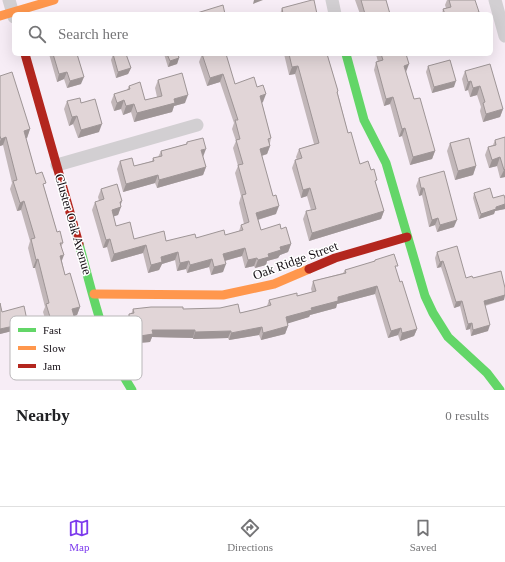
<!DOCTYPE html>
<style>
body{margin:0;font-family:Georgia,serif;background:#f2f2f2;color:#202124}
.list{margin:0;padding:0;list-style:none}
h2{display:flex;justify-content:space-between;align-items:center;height:52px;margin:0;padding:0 16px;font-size:17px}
h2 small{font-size:13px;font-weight:400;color:#757577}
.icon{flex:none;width:22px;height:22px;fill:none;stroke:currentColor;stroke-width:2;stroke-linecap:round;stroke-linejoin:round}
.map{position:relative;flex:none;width:505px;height:390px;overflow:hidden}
.search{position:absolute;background:#fff;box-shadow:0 4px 16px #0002;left:12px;right:12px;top:12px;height:44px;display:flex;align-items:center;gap:10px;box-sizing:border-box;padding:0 14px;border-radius:6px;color:#757577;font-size:15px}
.sheet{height:116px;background:#fff}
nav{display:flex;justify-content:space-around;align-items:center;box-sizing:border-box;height:56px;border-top:1px solid #e0e0e0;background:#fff;font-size:11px;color:#757577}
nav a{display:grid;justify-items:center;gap:2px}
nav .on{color:#7c3aed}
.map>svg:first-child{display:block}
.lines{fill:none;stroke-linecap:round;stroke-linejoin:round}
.street{stroke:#d2cfd2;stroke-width:13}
.fast{stroke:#63d668;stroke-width:9}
.slow{stroke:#ff974d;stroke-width:9}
.jam{stroke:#b3261e;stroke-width:9}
.wall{fill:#c2b7b9}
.shaded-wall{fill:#9e9596}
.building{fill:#e1d5d7;stroke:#9e9596}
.labels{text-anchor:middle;stroke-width:3;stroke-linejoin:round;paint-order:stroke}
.street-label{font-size:13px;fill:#150f15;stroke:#fff}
.key{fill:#fff;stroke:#b9b7b9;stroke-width:1}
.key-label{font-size:11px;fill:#150f15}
</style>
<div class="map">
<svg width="505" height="390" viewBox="0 0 505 390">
<rect width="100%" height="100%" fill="#f7edf6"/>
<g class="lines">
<path class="street" d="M 9,0 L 14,17
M 332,0 L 335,14
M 495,0 L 505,36
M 57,165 L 197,125"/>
<path class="fast" d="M 346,54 L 364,120 L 386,163 L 425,296 L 433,313 L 448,337 L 487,373 L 500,390
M 79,244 C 93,294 103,347 132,390"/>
<path class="slow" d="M 0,16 L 54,0
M 94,294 L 223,295 L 274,284 L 309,269"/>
<path class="jam" d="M 25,54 L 79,244
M 309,269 L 335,258 L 407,237"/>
</g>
<path class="wall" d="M 355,0 L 386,0 L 390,14 L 360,14 Z
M 447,0 L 471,0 L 479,12 L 478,14 L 442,14 L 443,9 L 446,8 L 445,5 Z
M 282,8 L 317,14 L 280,14 Z
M 49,54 L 77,54 L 81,84 L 67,88 L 64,79 L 57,82 Z
M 113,54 L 131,68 L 128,74 L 116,78 L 111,60 Z
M 164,54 L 178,54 L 179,58 L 177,64 L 168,67 Z
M 202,54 L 235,84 L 257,87 L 263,102 L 262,103 L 271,138 L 270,143 L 270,146 L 267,154 L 262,156 L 276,214 L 258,220 L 261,230 L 281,229 L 291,244 L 288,252 L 280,255 L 278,258 L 267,261 L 266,265 L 255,268 L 254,266 L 245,268 L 242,256 L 225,261 L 223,272 L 211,275 L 209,267 L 187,273 L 186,269 L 177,271 L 175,260 L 162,264 L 159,270 L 148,273 L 143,253 L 111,262 L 107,247 L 103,248 L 92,210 L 95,202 L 99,201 L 98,197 L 101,189 L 121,205 L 118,215 L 113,216 L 116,226 L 134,239 L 166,241 L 225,235 L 239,231 L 241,225 L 244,224 L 239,203 L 241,196 L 235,173 L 238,166 L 233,148 L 236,141 L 232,129 L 234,123 L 220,82 L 207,86 L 199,62 Z
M 284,54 L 327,54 L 338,91 L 338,94 L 348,133 L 360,164 L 376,184 L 384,211 L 381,219 L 309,241 L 303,219 L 306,211 L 311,210 L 307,196 L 301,198 L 292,168 L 295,160 L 297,160 L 296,157 L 299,149 L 314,144 L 295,74 L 289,75 Z
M 376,54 L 406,54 L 406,72 L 414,99 L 435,151 L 432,159 L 410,165 L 402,136 L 399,137 L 390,104 L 384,106 L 374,70 L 376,62 L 378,62 Z
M 428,66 L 454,87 L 432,93 L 426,72 Z
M 465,71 L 503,109 L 500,117 L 483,122 L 480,111 L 481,107 L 477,95 L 470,97 L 468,90 L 465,91 L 462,79 Z
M 0,76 L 30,129 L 27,138 L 26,138 L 36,174 L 44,187 L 57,232 L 63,243 L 61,247 L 62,261 L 65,275 L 80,307 L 77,315 L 74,316 L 73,332 L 51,338 L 43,312 L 45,307 L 35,268 L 33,268 L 28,248 L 30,241 L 21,210 L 17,211 L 10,189 L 12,183 L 3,145 L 0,146 Z
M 158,80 L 185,103 L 174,106 L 172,112 L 134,122 L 131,112 L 123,115 L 121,109 L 114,111 L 111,102 L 114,94 L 127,90 L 129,86 L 145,100 L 157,97 L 155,88 Z
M 67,101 L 99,132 L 78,138 L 73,124 L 69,126 L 64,109 Z
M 505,137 L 505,177 L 500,178 L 497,166 L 489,168 L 485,155 L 488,147 L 493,145 L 495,140 Z
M 187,142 L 203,157 L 206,167 L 203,175 L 157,188 L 155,183 L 123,192 L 117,169 L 120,161 L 134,166 L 152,161 L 153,158 L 158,157 L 161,151 L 186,144 Z
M 450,143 L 476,166 L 473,175 L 455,180 L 447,151 Z
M 419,178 L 454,227 L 437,232 L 435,225 L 429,227 L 422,195 L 419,196 L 416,186 Z
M 474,193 L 493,198 L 505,199 L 505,209 L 495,211 L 494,214 L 479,219 L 473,198 Z
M 437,252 L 466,278 L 473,278 L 505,288 L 504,300 L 485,306 L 488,331 L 471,336 L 470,329 L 466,330 L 460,306 L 454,308 L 444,276 L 441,267 L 437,268 L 435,258 Z
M 375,260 L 396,270 L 400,282 L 417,329 L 414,336 L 400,341 L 398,335 L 388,338 L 375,294 L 337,304 L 336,308 L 310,315 L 309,317 L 287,323 L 288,326 L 285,334 L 261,340 L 259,335 L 229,340 L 228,338 L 193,339 L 193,338 L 152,337 L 150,342 L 138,343 L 137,338 L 128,339 L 126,321 L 129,314 L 131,314 L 133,309 L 183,309 L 240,313 L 257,309 L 267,306 L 269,300 L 297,296 L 312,292 L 311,289 L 313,281 L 343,273 L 345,270 L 374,262 Z
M 0,303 L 2,312 L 28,325 L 26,330 L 13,334 L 12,331 L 0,334 Z"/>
<path class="shaded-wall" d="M 254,0 L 263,0 L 253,4 Z
M 179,58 L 177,64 L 168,67 L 170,61 Z
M 409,64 L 406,72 L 404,66 Z
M 298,66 L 295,74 L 289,75 L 292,67 Z
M 131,68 L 128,74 L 116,78 L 118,72 Z
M 67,72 L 64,79 L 57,82 L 59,74 Z
M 223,74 L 220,82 L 207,86 L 210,78 Z
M 84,77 L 81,84 L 67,88 L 70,81 Z
M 456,81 L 454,87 L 432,93 L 434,87 Z
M 471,81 L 468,90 L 465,91 L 468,82 Z
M 480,86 L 477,95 L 470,97 L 473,88 Z
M 266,94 L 263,102 L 257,104 L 260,96 Z
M 188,95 L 185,103 L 174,106 L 172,112 L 134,122 L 137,113 L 174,99 Z
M 393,97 L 390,104 L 384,106 L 386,99 Z
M 124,100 L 121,109 L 114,111 L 117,103 Z
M 134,104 L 131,112 L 123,115 L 126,106 Z
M 503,109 L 500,117 L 483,122 L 486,114 Z
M 77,116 L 73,124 L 69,126 L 72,117 Z
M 102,124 L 99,132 L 78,138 L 81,130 Z
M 405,128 L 402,136 L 399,137 L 402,129 Z
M 30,129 L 27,138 L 21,140 L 24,131 Z
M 6,137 L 3,145 L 0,146 L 0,141 L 1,139 Z
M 270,146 L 267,154 L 257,157 L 260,149 Z
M 206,149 L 203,157 L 201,150 Z
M 435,151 L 432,159 L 410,165 L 413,157 Z
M 500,157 L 497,166 L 489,168 L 492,160 Z
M 476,166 L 473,175 L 455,180 L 458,171 Z
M 206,167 L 203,175 L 157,188 L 159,180 Z
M 505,169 L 505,177 L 500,178 L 504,170 Z
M 158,175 L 155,183 L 123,192 L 126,184 Z
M 310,188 L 307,196 L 301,198 L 303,190 Z
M 421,188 L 424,188 L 422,195 L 419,196 Z
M 24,201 L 21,210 L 17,211 L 20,203 Z
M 122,201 L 120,207 L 121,207 L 118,215 L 109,218 L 112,210 L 120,202 Z
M 505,204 L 505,209 L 495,211 L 494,214 L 479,219 L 481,214 L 496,207 Z
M 279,206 L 276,214 L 253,221 L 256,213 Z
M 384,211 L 381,219 L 309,241 L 312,233 Z
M 438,218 L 435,225 L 429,227 L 432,220 Z
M 457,220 L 454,227 L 437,232 L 440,225 Z
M 110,239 L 107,247 L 103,248 L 106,240 Z
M 291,244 L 288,252 L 280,255 L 278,258 L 267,261 L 266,265 L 255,268 L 258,260 L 280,247 Z
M 146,245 L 143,253 L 111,262 L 114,254 Z
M 245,248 L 242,256 L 220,262 L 223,254 Z
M 178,252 L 175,260 L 162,264 L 159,270 L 148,273 L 151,265 L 161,257 Z
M 64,255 L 61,263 L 60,256 Z
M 257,258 L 254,266 L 245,268 L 248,260 Z
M 38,259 L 35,268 L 33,268 L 36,260 Z
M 212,259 L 209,267 L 187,273 L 190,265 Z
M 189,261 L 186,269 L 177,271 L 180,263 Z
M 443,261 L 441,267 L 437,268 L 440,262 Z
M 226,264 L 223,272 L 211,275 L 214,267 Z
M 377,286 L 375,294 L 337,304 L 336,308 L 310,315 L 309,317 L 283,325 L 286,317 L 311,308 L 338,297 Z
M 505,295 L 504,300 L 481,306 L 484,301 Z
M 462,301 L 460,306 L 454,308 L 456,302 Z
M 80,307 L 77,315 L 69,318 L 72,309 Z
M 76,323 L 73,332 L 51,338 L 54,330 Z
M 472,323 L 470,329 L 466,330 L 468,324 Z
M 28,325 L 26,330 L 13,334 L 15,328 Z
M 490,325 L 488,331 L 471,336 L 473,330 Z
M 14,326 L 12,331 L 0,334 L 0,329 Z
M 288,326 L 285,334 L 261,340 L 263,333 Z
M 262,327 L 259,335 L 229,340 L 231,333 Z
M 401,328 L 398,335 L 388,338 L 391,331 Z
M 417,329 L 414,336 L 400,341 L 402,333 Z
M 152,330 L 195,330 L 193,338 L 152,337 L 150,342 L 138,343 L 140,336 Z
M 140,331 L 137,338 L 128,339 L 131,332 Z
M 231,331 L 228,338 L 193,339 L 195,332 Z"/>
<path class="building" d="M 312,0 L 314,0 L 317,14 L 283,14 L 282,8 Z
M 361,0 L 386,0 L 390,14 L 365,14 Z
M 449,0 L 475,0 L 479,12 L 472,14 L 445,14 L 443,9 L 451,7 Z
M 223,5 L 225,14 L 197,14 L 197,13 Z
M 53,54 L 77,54 L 84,77 L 70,81 L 67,72 L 59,74 Z
M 113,54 L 126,54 L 131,68 L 118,72 Z
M 167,54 L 178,54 L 179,58 L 170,61 Z
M 202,54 L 226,54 L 235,84 L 254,77 L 257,87 L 263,85 L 266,94 L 260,96 L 271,138 L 268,139 L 270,146 L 260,149 L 273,196 L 276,195 L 279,206 L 256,213 L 261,230 L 280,224 L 281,229 L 286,227 L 291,244 L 280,247 L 281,250 L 268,254 L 269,257 L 258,260 L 257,258 L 248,260 L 245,248 L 223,254 L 226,264 L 214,267 L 212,259 L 190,265 L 189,261 L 180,263 L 178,252 L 161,257 L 162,262 L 151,265 L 146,245 L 114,254 L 110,239 L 106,240 L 95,202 L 104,199 L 101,189 L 117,184 L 122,201 L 120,202 L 121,207 L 112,210 L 116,226 L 130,222 L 134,239 L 164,231 L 166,241 L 195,234 L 196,238 L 224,230 L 225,235 L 243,230 L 241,225 L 249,222 L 242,195 L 246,194 L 238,165 L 243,164 L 236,140 L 240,139 L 235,120 L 238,120 L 223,74 L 210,78 Z
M 289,54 L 327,54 L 338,91 L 337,92 L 348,133 L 351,132 L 360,164 L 368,161 L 371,170 L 374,169 L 377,180 L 375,181 L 384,211 L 312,233 L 306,211 L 316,209 L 310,188 L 303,190 L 295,160 L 302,158 L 299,149 L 319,143 L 298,66 L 292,67 Z
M 381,54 L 406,54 L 409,64 L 404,66 L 414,99 L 420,98 L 435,151 L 413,157 L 405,128 L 402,129 L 393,97 L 386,99 L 376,62 L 383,60 Z
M 450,60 L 456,81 L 434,87 L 428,66 Z
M 490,64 L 503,109 L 486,114 L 483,103 L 485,102 L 480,86 L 473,88 L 471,81 L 468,82 L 465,71 Z
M 12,72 L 30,129 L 24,131 L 36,174 L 42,172 L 46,183 L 43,184 L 57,232 L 60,231 L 63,243 L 60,243 L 64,255 L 60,256 L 65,275 L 70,273 L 80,307 L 72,309 L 76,323 L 54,330 L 46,304 L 49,303 L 38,259 L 36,260 L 31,239 L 35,238 L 24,201 L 20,203 L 13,181 L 17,180 L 6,137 L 1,139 L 0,136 L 0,76 Z
M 182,73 L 188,95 L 174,99 L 175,103 L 137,113 L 134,104 L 126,106 L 124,100 L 117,103 L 114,94 L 130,89 L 129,86 L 140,82 L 145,100 L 162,96 L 158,80 Z
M 80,98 L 81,103 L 95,99 L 102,124 L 81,130 L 77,116 L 72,117 L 67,101 Z
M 505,137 L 505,169 L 504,170 L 500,157 L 492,160 L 488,147 L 496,145 L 495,140 Z
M 203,138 L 206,149 L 201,150 L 206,167 L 159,180 L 158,175 L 126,184 L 120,161 L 132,158 L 134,166 L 154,161 L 153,158 L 162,156 L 161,151 L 187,144 L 187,142 Z
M 469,138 L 476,166 L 458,171 L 450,143 Z
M 444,171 L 457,220 L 440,225 L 438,218 L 432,220 L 424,188 L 421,188 L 419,178 Z
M 490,188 L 493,198 L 504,195 L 505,199 L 505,204 L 496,207 L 496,209 L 481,214 L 474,193 Z
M 457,246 L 466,278 L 472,276 L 473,278 L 501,271 L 505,288 L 505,295 L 484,301 L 490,325 L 473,330 L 472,323 L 468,324 L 462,301 L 456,302 L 446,270 L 443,261 L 440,262 L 437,252 Z
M 394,254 L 398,266 L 395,266 L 400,282 L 402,281 L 417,329 L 402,333 L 401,328 L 391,331 L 377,286 L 338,297 L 338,301 L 311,308 L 312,310 L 286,317 L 288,326 L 263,333 L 262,327 L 231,333 L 231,331 L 195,332 L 195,330 L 152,330 L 153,334 L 140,336 L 140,331 L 131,332 L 129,314 L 134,313 L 133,309 L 151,307 L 183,307 L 183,309 L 220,308 L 238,304 L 240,313 L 257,309 L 271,305 L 269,300 L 297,293 L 297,296 L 316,291 L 313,281 L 346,273 L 345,270 L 375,261 L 375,260 Z
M 0,303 L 2,312 L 24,306 L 28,325 L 15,328 L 14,326 L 0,329 Z"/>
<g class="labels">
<g class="street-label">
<text transform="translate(74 224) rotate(74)" y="5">Cluster Oak Avenue</text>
<text transform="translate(295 260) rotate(-20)" y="5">Oak Ridge Street</text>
</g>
</g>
<rect x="10" y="316" width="132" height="64" rx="6" class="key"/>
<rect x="18" y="328" width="18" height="4" fill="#63d668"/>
<rect x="18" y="346" width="18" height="4" fill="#ff974d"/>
<rect x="18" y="364" width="18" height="4" fill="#b3261e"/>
<g class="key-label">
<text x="43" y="334">Fast</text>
<text x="43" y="352">Slow</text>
<text x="43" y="370">Jam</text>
</g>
</svg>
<div class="search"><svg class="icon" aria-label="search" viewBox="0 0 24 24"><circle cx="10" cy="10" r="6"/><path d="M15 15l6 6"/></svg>Search here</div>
</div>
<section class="sheet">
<h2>Nearby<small>0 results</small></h2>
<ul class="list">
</ul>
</section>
<nav>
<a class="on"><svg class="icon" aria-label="map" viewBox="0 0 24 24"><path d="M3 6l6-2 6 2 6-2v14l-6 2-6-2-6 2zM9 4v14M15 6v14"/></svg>Map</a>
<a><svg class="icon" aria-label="directions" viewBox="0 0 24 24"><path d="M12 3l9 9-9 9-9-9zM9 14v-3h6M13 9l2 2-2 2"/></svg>Directions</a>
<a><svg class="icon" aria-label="saved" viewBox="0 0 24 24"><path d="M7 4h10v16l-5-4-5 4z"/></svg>Saved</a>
</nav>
